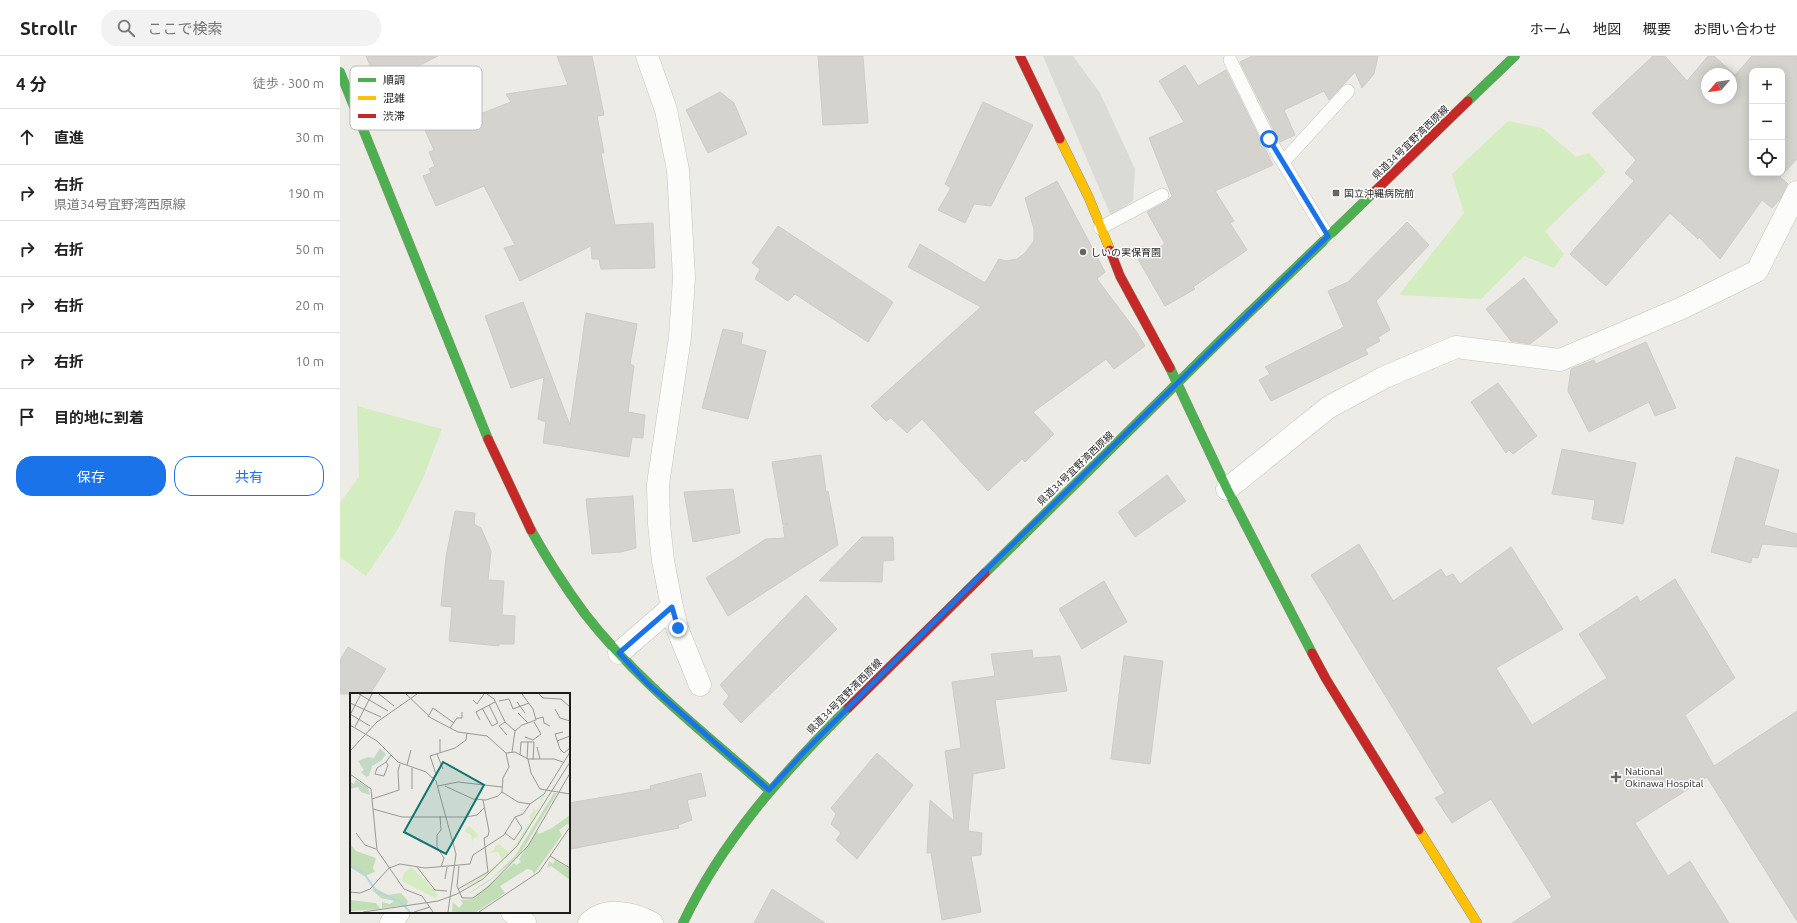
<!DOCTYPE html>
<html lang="ja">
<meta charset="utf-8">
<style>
body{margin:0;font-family:Ubuntu,"Noto Sans JP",sans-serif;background:#f2f2f2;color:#222}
.controls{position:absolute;right:12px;top:12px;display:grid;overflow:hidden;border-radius:8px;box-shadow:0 2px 10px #0003}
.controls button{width:36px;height:36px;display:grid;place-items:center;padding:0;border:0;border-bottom:1px solid #e0e0e0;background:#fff;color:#222;font:20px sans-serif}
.compass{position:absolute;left:1361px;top:12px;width:36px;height:36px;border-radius:50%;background:#fff;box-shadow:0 2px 10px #0003;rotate:241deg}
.stop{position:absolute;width:12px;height:12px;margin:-9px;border:3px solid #1a73e8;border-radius:50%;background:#fff}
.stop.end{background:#1a73e8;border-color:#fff;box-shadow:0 1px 4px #0008}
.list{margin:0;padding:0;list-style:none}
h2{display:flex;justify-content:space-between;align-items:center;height:52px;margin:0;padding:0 16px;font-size:17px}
h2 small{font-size:13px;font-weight:400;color:#767676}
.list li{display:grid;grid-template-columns:26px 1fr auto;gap:12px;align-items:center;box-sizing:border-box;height:56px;padding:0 16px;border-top:1px solid #e0e0e0}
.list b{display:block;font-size:15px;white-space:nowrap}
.list p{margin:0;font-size:13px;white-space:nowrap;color:#767676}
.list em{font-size:13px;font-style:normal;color:#767676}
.actions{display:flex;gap:8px;padding:12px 16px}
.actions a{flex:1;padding:9px 0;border:1px solid #1a73e8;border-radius:16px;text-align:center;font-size:14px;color:#1a73e8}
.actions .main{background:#1a73e8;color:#fff}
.icon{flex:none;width:22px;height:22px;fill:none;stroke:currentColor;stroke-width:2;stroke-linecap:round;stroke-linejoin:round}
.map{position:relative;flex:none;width:1457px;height:867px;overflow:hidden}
header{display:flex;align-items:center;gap:24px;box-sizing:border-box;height:56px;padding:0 20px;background:#fff;border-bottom:1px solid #e0e0e0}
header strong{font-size:19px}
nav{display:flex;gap:22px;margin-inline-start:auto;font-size:14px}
.search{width:280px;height:36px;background:#f2f2f2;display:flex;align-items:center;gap:10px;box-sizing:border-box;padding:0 14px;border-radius:16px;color:#767676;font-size:15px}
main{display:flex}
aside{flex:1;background:#fff}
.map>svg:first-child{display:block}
.grass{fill:#d4edc0}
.parking{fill:#dadad7}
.building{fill:#d5d3ce;stroke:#cfccc6;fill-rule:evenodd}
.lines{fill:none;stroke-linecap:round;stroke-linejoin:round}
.lane-casing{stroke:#c4c4c1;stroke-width:14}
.street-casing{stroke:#c4c4c1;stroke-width:23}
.fast-casing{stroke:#92967c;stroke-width:10}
.slow-casing{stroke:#92967c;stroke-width:10}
.jam-casing{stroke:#92967c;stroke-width:10}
.lane{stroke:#fcfcfb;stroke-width:13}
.street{stroke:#fcfcfb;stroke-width:22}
.fast{stroke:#4caf50;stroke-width:9}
.slow{stroke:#ffc107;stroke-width:9}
.jam{stroke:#c62828;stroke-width:9}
.route{stroke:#1a73e8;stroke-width:5}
.poi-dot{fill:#656563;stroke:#fff;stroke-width:1.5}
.labels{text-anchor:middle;stroke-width:3;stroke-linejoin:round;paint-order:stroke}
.street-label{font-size:10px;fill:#1d1d1d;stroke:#fff}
.poi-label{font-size:10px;fill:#1d1d1d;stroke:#fff;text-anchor:start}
.inset-river{fill:none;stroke:#b5d5e3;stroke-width:2}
.inset-road{fill:none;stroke:#999995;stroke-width:1}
.view{fill:#0f766e;fill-opacity:0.15;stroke:#0f766e;stroke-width:2}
.inset-edge{fill:none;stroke:#1d1d1d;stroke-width:2}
.key{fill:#fff;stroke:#bbb;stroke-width:1}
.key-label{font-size:11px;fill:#1d1d1d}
</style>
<header>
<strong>Strollr</strong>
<div class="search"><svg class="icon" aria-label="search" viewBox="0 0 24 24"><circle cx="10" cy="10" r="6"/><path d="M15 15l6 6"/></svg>ここで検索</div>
<nav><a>ホーム</a><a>地図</a><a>概要</a><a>お問い合わせ</a></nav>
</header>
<main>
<aside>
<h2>4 分<small>徒歩 · 300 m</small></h2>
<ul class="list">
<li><svg class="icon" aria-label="ahead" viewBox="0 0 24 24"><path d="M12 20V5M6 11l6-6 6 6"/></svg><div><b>直進</b></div><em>30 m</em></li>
<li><svg class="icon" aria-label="right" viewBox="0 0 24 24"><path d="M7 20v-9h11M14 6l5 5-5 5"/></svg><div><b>右折</b><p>県道34号宜野湾西原線</p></div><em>190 m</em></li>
<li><svg class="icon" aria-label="right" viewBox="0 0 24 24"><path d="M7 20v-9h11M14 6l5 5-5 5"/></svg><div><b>右折</b></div><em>50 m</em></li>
<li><svg class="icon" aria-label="right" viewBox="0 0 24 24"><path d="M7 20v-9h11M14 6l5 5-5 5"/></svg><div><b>右折</b></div><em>20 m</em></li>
<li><svg class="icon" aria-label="right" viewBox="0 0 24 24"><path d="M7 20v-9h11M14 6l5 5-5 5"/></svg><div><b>右折</b></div><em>10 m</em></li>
<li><svg class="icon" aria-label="arrive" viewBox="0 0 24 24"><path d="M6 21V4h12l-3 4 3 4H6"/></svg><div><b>目的地に到着</b></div></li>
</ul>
<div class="actions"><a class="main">保存</a><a>共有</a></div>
</aside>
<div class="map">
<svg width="1457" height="867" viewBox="0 0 1457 867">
<rect width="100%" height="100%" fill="#ecebe5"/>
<path class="grass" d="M 1168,65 L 1202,72 L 1236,101 L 1249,97 L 1266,116 L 1205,175 L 1224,198 L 1214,212 L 1184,200 L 1141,243 L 1059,239 L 1124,157 L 1112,118 Z
M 17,350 L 102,373 L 83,422 L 58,473 L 26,520 L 0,501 L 0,447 L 19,421 Z"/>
<path class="parking" d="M 703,0 L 733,0 L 760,37 L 795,113 L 793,145 L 771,160 Z"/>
<path class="building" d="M 26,0 L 98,0 L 39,30 Z
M 217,0 L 252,0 L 264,59 L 257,60 L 264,97 L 261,97 L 275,169 L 313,167 L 315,212 L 261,213 L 259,203 L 252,203 L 251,190 L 180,225 L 164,192 L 175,189 L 144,130 L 96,150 L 83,120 L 91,117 L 89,113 L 95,110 L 89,96 L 94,94 L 84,72 L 114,60 L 117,67 L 171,46 L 166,38 L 228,29 Z
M 478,0 L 523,0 L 528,67 L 483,69 Z
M 912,0 L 1038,0 L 1034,18 L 1022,32 L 1015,16 L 989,44 L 984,35 L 944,54 L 955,79 L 940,86 L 900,6 Z
M 1313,0 L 1325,0 L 1347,25 L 1368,0 L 1374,0 L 1395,19 L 1412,0 L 1457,0 L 1457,103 L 1440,121 L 1448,128 L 1440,143 L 1432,152 L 1422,144 L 1380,203 L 1359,181 L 1358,183 L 1330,157 L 1266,230 L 1230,198 L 1294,125 L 1285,117 L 1296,104 L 1252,57 ZM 1412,15 L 1442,15 L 1442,117 L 1412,117 ZM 1367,18 L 1391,18 L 1391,42 L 1367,42 Z
M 845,9 L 858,30 L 886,14 L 933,109 L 875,135 L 894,165 L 890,167 L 907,194 L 853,231 L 855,233 L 825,250 L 798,203 L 825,188 L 807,156 L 826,146 L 832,140 L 809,82 L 844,66 L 819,25 Z
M 380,36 L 394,47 L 407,78 L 368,97 L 346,54 Z
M 643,46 L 693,69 L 651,150 L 634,148 L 625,167 L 598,154 L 611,132 L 605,128 Z
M 717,125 L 765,216 L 757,223 L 796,275 L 805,290 L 774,313 L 766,303 L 693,356 L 714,378 L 685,406 L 682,403 L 648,435 L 582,363 L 567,377 L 551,362 L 546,365 L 531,350 L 641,251 L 568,211 L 580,188 L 645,227 L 659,203 L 666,205 L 677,203 L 685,197 L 694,185 L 694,173 L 685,142 Z
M 1067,166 L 1089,189 L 1036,245 L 1050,274 L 1038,281 L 1040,285 L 1025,293 L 1028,298 L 931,345 L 919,324 L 930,318 L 925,311 L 1004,271 L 988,235 L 1008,226 Z
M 438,170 L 553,246 L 528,286 L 455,238 L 448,245 L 415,223 L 420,213 L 412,207 Z
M 1184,222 L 1218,266 L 1190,288 L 1171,285 L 1146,253 Z
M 183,246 L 230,369 L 246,257 L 297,268 L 290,308 L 294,310 L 288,356 L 305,359 L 303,382 L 292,381 L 289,401 L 203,387 L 206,366 L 198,363 L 204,321 L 171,332 L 145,260 Z
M 383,273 L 403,277 L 401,288 L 426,295 L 408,363 L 362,352 Z
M 1306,286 L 1336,352 L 1315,360 L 1309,346 L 1249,376 L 1228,335 L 1231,313 L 1254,304 L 1256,308 Z
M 1158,327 L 1197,380 L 1173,398 L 1169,394 L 1166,397 L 1131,346 Z
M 1222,393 L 1296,407 L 1283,468 L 1252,463 L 1255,444 L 1212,438 Z
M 481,399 L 486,436 L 488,435 L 498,489 L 388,560 L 366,522 L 426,483 L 445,482 L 443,471 L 449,467 L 443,469 L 432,406 Z
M 1396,401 L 1439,414 L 1424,469 L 1457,478 L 1457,491 L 1422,488 L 1418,502 L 1412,501 L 1411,507 L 1371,496 Z
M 827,419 L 846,445 L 795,481 L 778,456 Z
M 393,433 L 400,477 L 353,486 L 344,436 Z
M 293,440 L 296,492 L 281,496 L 252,498 L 246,443 Z
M 115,455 L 135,457 L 134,468 L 141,472 L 151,495 L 148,524 L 164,525 L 162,559 L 175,560 L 174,588 L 159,588 L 159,590 L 109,585 L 112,551 L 101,550 L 106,501 Z
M 522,481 L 553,481 L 554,504 L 543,505 L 542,526 L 479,525 Z
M 1019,488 L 1053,545 L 1101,513 L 1106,521 L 1113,518 L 1120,528 L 1171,491 L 1223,573 L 1156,612 L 1192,669 L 1267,622 L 1239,578 L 1297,540 L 1300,546 L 1335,523 L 1395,622 L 1345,659 L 1374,710 L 1457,655 L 1457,865 L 1367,721 L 1295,767 L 1328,820 L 1350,805 L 1389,867 L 1172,867 L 1212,841 L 1151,743 L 1112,767 L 1095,742 L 1105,737 L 971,519 Z
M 764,525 L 787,566 L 742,593 L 719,553 Z
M 466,539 L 497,573 L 401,667 L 383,648 L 389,640 L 380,629 Z
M 8,591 L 46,613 L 30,638 L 0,638 L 0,604 Z
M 692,594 L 693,602 L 720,600 L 727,635 L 655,644 L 665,712 L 633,718 L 628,775 L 642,777 L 641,799 L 631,800 L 641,856 L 602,864 L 591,797 L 587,797 L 590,744 L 614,765 L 605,695 L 621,692 L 612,626 L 655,620 L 651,598 Z
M 784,600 L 823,605 L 810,708 L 771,703 Z
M 537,697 L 573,729 L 517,803 L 496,784 L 501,777 L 491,768 L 496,758 L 491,752 Z
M 361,717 L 366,740 L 347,744 L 352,764 L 338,769 L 339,772 L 231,793 L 229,782 L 229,747 L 311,733 L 310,730 Z
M 432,833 L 485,867 L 414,867 Z"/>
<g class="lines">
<g class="lane-casing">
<path id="lane" d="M 890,4 L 929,83 L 988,181
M 943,106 L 1008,35
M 760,172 L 822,139"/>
</g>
<g class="street-casing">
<path id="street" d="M 307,0 L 326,54 L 338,114 L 344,222 L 340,281 L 318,428 L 319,468 L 323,505 L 332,551 L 337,572 L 360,629
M 887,433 L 989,351 L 1045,321 L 1116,291 L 1220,304 L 1342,252 L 1417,215 L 1457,136
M 279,597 L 332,551
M 172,856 L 185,867
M 51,867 L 59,856
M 249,867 C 265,850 294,857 312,867"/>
</g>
<g class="fast-casing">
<path id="fast" d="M 0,16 L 148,383
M 1128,45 L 1175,0
M 830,312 L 887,433 L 972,597
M 191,474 C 207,503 225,531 245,558 C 297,625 366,678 429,734
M 645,517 L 883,282 L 1032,138
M 343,867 C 383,783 443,717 508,652"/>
</g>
<g class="slow-casing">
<path id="slow" d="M 720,83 L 749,142 L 770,194
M 1079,774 L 1137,867"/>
</g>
<g class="jam-casing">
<path id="jam" d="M 680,0 L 720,83
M 1032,138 L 1128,45
M 770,194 L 780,220 L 830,312
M 148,383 L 191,474
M 972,597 L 986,623 L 1079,774
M 508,652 L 645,517"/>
</g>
<use href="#lane" class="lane"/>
<use href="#street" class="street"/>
<use href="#fast" class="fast"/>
<use href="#slow" class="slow"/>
<use href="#jam" class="jam"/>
</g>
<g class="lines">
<path class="route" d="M 338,572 L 332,551 L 279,597 L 308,628 L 429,734 L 465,695 L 638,522 L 988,180 L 929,83"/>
</g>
<g class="poi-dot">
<rect x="992" y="133" width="8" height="8" rx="2"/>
<circle cx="743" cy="196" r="4"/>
<path d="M1274 715h4v4h4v4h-4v4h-4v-4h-4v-4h4z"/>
</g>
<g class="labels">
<g class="street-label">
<text transform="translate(1070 86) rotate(-44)" y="4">県道34号宜野湾西原線</text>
<text transform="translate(735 412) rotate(-44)" y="4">県道34号宜野湾西原線</text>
<text transform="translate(504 640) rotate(-45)" y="4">県道34号宜野湾西原線</text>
</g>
<g class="poi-label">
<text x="1004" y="141">国立沖縄病院前</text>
<text x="751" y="200">しいの実保育園</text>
<text x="1285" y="719">National<tspan x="1285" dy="12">Okinawa Hospital</tspan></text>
</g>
</g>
<g transform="translate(10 637)">
<rect width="220" height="220" fill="#ecebe5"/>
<path d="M 197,98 L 178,136 L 162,157 L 142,178 L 123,191 L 110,198 L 152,167 L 148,159 L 138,160 L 144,157 L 145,153 L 149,151 L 159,160 L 181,128 L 179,123 L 183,118 L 182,113 L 186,118 L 191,109 L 190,106 ZM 119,133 L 129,142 L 123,146 L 123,150 L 121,142 L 114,138 ZM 61,174 L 88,201 L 85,205 L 52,188 L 54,180 Z" fill="#d4edc0"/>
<path d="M 204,100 L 207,100 L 169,163 L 138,189 L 113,204 L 142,185 L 165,163 ZM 220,122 L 220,133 L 217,131 L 209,137 L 212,142 L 184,181 L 182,177 L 177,176 L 150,193 L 155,200 L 126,219 L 102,219 L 103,209 L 109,215 L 113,210 L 110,207 L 123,206 L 164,170 L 166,172 L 171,169 L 169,166 L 187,138 L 189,141 L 202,135 ZM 0,151 L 6,158 L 26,165 L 23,175 L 25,179 L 14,183 L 0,174 ZM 205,167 L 220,176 L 220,187 L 201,173 L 197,175 L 199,168 L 203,171 ZM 25,195 L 38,202 L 51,200 L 58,208 L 57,212 L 32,215 L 32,209 L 40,211 L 44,208 L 31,205 L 22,197 ZM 0,207 L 26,210 L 31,216 L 0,218 Z" fill="#c2deb7"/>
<path d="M 30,55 L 36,61 L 31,68 L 22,73 L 19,83 L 16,84 L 11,79 L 14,77 L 8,68 L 18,64 L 24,65 ZM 6,87 L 18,94 L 20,102 L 11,99 L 8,94 L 0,96 L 0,89 L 4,91 Z" fill="#c3d9c5"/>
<path class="inset-river" d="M 0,173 L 13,179 L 27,199 L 50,208 L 60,219"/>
<path class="inset-road" d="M 9,1 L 38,18M 29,1 L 44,13M 56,1 L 81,25 L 108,39 L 137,43 L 156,60 L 159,74 L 153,85 L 152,99 L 148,103 L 136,107 L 123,106 L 95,93M 137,1 L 144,6 L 155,29 L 165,38M 189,1 L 193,5 L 211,6 L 220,14M 123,7 L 127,11 L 134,1M 149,8 L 159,6 L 163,16 L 179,10M 167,9 L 175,20M 0,10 L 31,24M 132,15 L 142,33 L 148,30 L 139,12M 205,16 L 210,25 L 220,28M 168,20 L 178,30M 0,21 L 20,33M 0,22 L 11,1M 78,24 L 83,15 L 104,30M 186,26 L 193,24 L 194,30 L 200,33M 130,27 L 126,19 L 145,9M 155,29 L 149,33 L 157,42M 0,32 L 27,48 L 48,69 L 76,79 L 86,88 L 106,161 L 98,219M 5,34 L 22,1M 100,35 L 107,25 L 112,25 L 112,19M 213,39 L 205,41 L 210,56 L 214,60 L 220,55M 175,44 L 183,47 L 191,41 L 184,29M 90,46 L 90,59M 207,48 L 220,43M 187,54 L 190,66M 0,58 L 27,29 L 67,1M 162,59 L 165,38 L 172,32 L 186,27 L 183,16 L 172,1M 156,60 L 165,59 L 178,66 L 204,66 L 213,69M 87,61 L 93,76M 170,62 L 171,49 L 184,49 L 183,67M 177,66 L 178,49M 178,66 L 181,80 L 190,96 L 220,101M 36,69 L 27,75 L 25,81 L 34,83 L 38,72 L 36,69 L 41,62M 57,72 L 61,57M 0,81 L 21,96 L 27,157 L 54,196 L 72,203 L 83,219M 83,85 L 86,81 L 80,63 L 105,55 L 116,47 L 117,40M 88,93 L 108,89 L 152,94M 62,96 L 62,75M 152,99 L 168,109 L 180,111M 22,106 L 49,97 L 48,78 L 50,71M 23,116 L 52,124 L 116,124 L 127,122 L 135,114M 90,123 L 91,137 L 87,142 L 87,154 L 94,165 L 91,174M 6,140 L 15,152 L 26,156M 155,140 L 164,147 L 172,135 L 165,124M 200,163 L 220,175M 109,173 L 107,193 L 112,205 L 123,205 L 138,194 L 178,153 L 220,80M 67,174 L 85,197 L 97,198M 95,186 L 97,174M 108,196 L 138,179 L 134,145 L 138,143 L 139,138 L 133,107M 0,199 L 10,200 L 20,196 L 39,175 L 50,171 L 75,175 L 120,171 L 123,162 L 154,142 L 165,124 L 173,121 L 180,111 L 194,101 L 220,59M 13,219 L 88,208 L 107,201 L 133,186 L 167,153 L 220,69M 64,219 L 80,214M 129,219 L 189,179 L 220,134"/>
<path class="view" d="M 93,69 L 134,92 L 96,161 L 54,139 Z"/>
<rect width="220" height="220" class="inset-edge"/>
</g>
<rect x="10" y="10" width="132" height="64" rx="6" class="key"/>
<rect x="18" y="22" width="18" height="4" fill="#4caf50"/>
<rect x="18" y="40" width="18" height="4" fill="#ffc107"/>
<rect x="18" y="58" width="18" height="4" fill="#c62828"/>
<g class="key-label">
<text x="43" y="28">順調</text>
<text x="43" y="46">混雑</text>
<text x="43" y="64">渋滞</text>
</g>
</svg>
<div class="controls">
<button>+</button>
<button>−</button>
<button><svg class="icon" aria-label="locate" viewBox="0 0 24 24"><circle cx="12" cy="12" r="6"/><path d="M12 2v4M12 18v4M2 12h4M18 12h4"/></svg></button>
</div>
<svg class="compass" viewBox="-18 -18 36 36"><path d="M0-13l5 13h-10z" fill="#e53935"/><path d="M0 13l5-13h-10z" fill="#767676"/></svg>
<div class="stop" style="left:929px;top:83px"></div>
<div class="stop end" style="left:338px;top:572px"></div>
</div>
</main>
